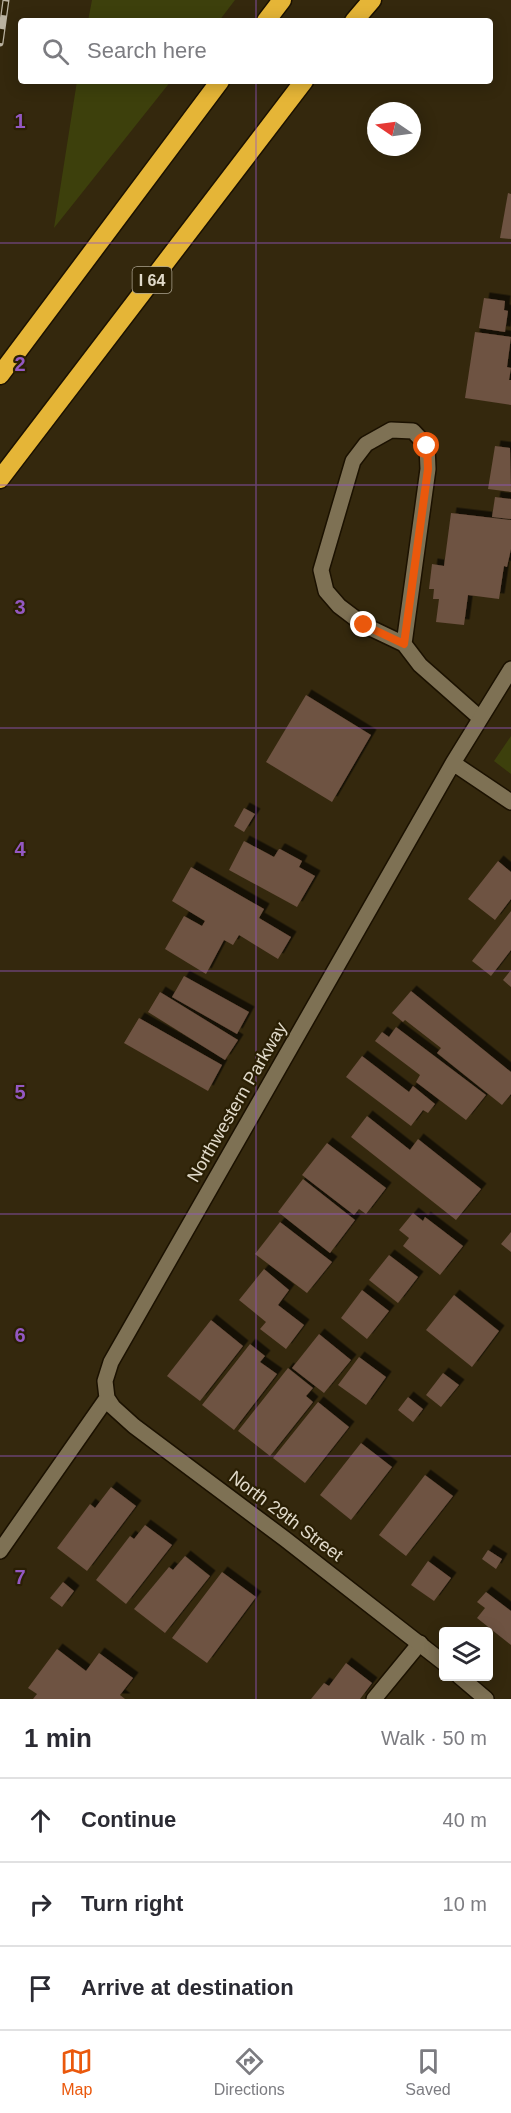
<!DOCTYPE html>
<meta charset="utf-8">
<style>
body{margin:0;font-family:Helvetica,sans-serif;background:#f2f2f3;color:#2b2b33}
.controls{position:absolute;right:18px;bottom:18px;display:grid;overflow:hidden;border-radius:6px;box-shadow:0 3px 15px #0003}
.controls button{width:54px;height:54px;display:grid;place-items:center;padding:0;border:0;border-bottom:2px solid #e1e1e2;background:#fff;color:#2b2b33;font:30px sans-serif}
.compass{position:absolute;left:367px;top:102px;width:54px;height:54px;border-radius:50%;background:#fff;box-shadow:0 3px 15px #0003;rotate:283deg}
.stop{position:absolute;width:18px;height:18px;margin:-14px;border:4px solid #ea580c;border-radius:50%;background:#fff}
.stop.end{background:#ea580c;border-color:#fff;box-shadow:0 2px 6px #0008}
.list{margin:0;padding:0;list-style:none}
h2{display:flex;justify-content:space-between;align-items:center;height:78px;margin:0;padding:0 24px;font-size:26px}
h2 small{font-size:20px;font-weight:400;color:#7c7c81}
.list li{display:grid;grid-template-columns:39px 1fr auto;gap:18px;align-items:center;box-sizing:border-box;height:84px;padding:0 24px;border-top:2px solid #e1e1e2}
.list b{display:block;font-size:22px;white-space:nowrap}
.list em{font-size:20px;font-style:normal;color:#7c7c81}
.icon{flex:none;width:33px;height:33px;fill:none;stroke:currentColor;stroke-width:2;stroke-linecap:round;stroke-linejoin:round}
.map{position:relative;flex:none;width:511px;height:1699px;overflow:hidden}
.search{position:absolute;background:#fff;box-shadow:0 3px 15px #0003;left:18px;right:18px;top:18px;height:66px;display:flex;align-items:center;gap:15px;box-sizing:border-box;padding:0 21px;border-radius:6px;color:#7c7c81;font-size:22px}
.sheet{height:330px;background:#fff}
nav{display:flex;justify-content:space-around;align-items:center;box-sizing:border-box;height:84px;border-top:2px solid #e1e1e2;background:#fff;font-size:16px;color:#7c7c81}
nav a{display:grid;justify-items:center;gap:3px}
nav .on{color:#ea580c}
.map>svg:first-child{display:block}
.green{fill:#3d400c}
.building{fill:#6e5242;filter:url(#shadow)}
.lines{fill:none;stroke-linecap:round;stroke-linejoin:round}
.lane-casing{stroke:#1b1100;stroke-width:18}
.street-casing{stroke:#1b1100;stroke-width:18}
.highway-casing{stroke:#1b1100;stroke-width:21}
.lane{stroke:#7e7154;stroke-width:15}
.street{stroke:#7e7154;stroke-width:15}
.highway{stroke:#e5b537;stroke-width:18}
.rail-casing{stroke:#bab2a0;stroke-width:7}
.rail{stroke:#2a1f04;stroke-width:4.5;stroke-dasharray:14;stroke-linecap:butt}
.route{stroke:#ea580c;stroke-width:8}
.grid{fill:none;stroke:#9458c2;stroke-width:1.5;stroke-opacity:0.55}
.labels{text-anchor:middle;stroke-width:4.5;stroke-linejoin:round;paint-order:stroke}
.shield{fill:#2a1f04;stroke:#aaa28f;stroke-width:1.5}
.shield-label{font-size:16px;font-weight:bold;fill:#e1daca}
.street-label{font-size:18px;fill:#e1daca;stroke:#2a1f04}
.grid-label{font-size:20px;text-anchor:middle;font-weight:bold;fill:#9458c2;stroke:#2a1f04;stroke-width:4.5;stroke-linejoin:round;paint-order:stroke}
</style>
<div class="map">
<svg width="511" height="1699" viewBox="0 0 511 1699">
<defs>
<filter id="shadow"><feDropShadow dx="5.5" dy="-5.5" stdDeviation="0" flood-color="#0009"/></filter>
</defs>
<rect width="100%" height="100%" fill="#34280d"/>
<path class="green" d="M 92,0 L 235,0 L 219,21 L 88,21 Z
M 77,81 L 171,81 L 54,228 Z
M 511,736 L 511,774 L 494,761 Z"/>
<path class="building" d="M 508,193 L 511,194 L 511,239 L 500,238 Z
M 484,298 L 505,301 L 504,310 L 508,311 L 505,332 L 479,328 Z
M 475,332 L 511,337 L 507,367 L 511,368 L 509,380 L 511,380 L 511,405 L 465,398 Z
M 495,446 L 510,448 L 511,492 L 488,489 Z
M 495,497 L 511,499 L 511,519 L 492,517 Z
M 451,513 L 511,520 L 511,549 L 507,567 L 504,566 L 499,599 L 468,595 L 464,625 L 436,622 L 439,599 L 433,599 L 434,589 L 429,589 L 432,564 L 444,566 Z
M 306,695 L 371,735 L 332,802 L 266,762 Z
M 244,808 L 255,814 L 244,832 L 234,826 Z
M 244,841 L 274,857 L 279,849 L 280,849 L 302,861 L 299,867 L 315,876 L 297,907 L 229,870 Z
M 498,861 L 511,872 L 511,899 L 495,920 L 468,899 Z
M 191,867 L 264,909 L 259,918 L 291,937 L 278,959 L 239,935 L 233,945 L 224,940 L 206,974 L 165,949 L 184,916 L 202,926 L 205,921 L 172,901 Z
M 511,911 L 511,950 L 491,976 L 472,961 Z
M 511,970 L 511,987 L 503,980 Z
M 184,976 L 249,1012 L 237,1034 L 172,997 Z
M 411,991 L 511,1072 L 511,1094 L 502,1105 L 437,1053 L 441,1048 L 405,1020 L 403,1022 L 392,1013 Z
M 160,992 L 238,1040 L 225,1060 L 148,1012 Z
M 139,1018 L 222,1065 L 208,1091 L 124,1043 Z
M 396,1027 L 486,1095 L 466,1120 L 416,1082 L 420,1075 L 375,1041 L 382,1032 L 389,1037 Z
M 362,1056 L 409,1092 L 413,1086 L 435,1104 L 428,1113 L 423,1110 L 411,1126 L 346,1077 Z
M 367,1116 L 410,1150 L 418,1139 L 481,1189 L 456,1220 L 351,1137 Z
M 327,1143 L 386,1188 L 366,1214 L 359,1209 L 354,1215 L 302,1175 Z
M 303,1179 L 355,1220 L 330,1253 L 278,1212 Z
M 413,1213 L 423,1221 L 425,1217 L 463,1246 L 440,1275 L 403,1246 L 409,1238 L 399,1230 Z
M 280,1222 L 332,1262 L 307,1293 L 255,1254 Z
M 511,1232 L 511,1252 L 501,1244 Z
M 389,1255 L 418,1277 L 398,1303 L 369,1280 Z
M 264,1269 L 289,1290 L 278,1305 L 304,1325 L 286,1349 L 260,1329 L 266,1322 L 239,1300 Z
M 362,1290 L 389,1311 L 367,1339 L 341,1318 Z
M 454,1295 L 499,1331 L 472,1367 L 426,1330 Z
M 211,1320 L 243,1346 L 200,1401 L 167,1376 Z
M 319,1334 L 351,1360 L 324,1393 L 292,1368 Z
M 250,1344 L 265,1356 L 260,1362 L 277,1374 L 234,1430 L 202,1405 Z
M 359,1357 L 386,1377 L 366,1405 L 338,1385 Z
M 288,1368 L 313,1388 L 306,1396 L 313,1402 L 270,1456 L 238,1431 Z
M 443,1373 L 459,1385 L 441,1407 L 426,1395 Z
M 408,1397 L 423,1409 L 413,1422 L 398,1410 Z
M 318,1402 L 349,1427 L 305,1483 L 273,1458 Z
M 361,1443 L 392,1467 L 351,1520 L 320,1495 Z
M 425,1475 L 453,1496 L 406,1556 L 379,1535 Z
M 111,1487 L 136,1506 L 87,1571 L 57,1548 L 90,1504 L 95,1508 Z
M 145,1525 L 172,1545 L 126,1604 L 96,1580 L 130,1536 L 134,1539 Z
M 488,1550 L 502,1559 L 496,1569 L 482,1559 Z
M 185,1556 L 210,1576 L 165,1633 L 134,1609 L 169,1567 L 173,1570 Z
M 428,1561 L 451,1578 L 434,1601 L 411,1585 Z
M 222,1572 L 256,1597 L 207,1663 L 172,1638 Z
M 63,1582 L 74,1591 L 62,1607 L 50,1598 Z
M 486,1592 L 511,1611 L 511,1645 L 477,1618 L 485,1608 L 477,1602 Z
M 57,1649 L 86,1671 L 99,1653 L 133,1678 L 120,1695 L 125,1699 L 33,1699 L 37,1694 L 28,1688 Z
M 346,1663 L 372,1683 L 360,1699 L 311,1699 L 324,1683 L 329,1686 Z"/>
<g class="lines">
<g class="lane-casing">
<path id="lane" d="M 404,644 L 428,469 L 427,446 L 413,431 L 391,430 L 366,444 L 353,461 L 321,570 L 326,591 L 339,606 L 364,625 L 404,644 L 420,665 L 480,718
M 374,1699 L 420,1643"/>
</g>
<g class="street-casing">
<path id="street" d="M 453,763 L 511,802
M 107,1398 L 113,1407 L 134,1426 L 285,1539 L 444,1663
M 0,1551 L 107,1398 L 105,1381 L 111,1362 L 453,763 L 511,669
M 459,1676 L 486,1699"/>
</g>
<g class="highway-casing">
<path id="highway" d="M 266,21 L 282,0
M 354,21 L 372,0
M 0,375 L 220,81
M 0,479 L 304,81"/>
</g>
<use href="#lane" class="lane"/>
<use href="#street" class="street"/>
<use href="#highway" class="highway"/>
<g class="rail-casing">
<path id="rail" d="M 0,43 L 6,0"/>
</g>
<use href="#rail" class="rail"/>
</g>
<g class="lines">
<path class="route" d="M 364,625 L 404,644 L 428,469 L 427,446"/>
</g>
<path class="grid" d="M 256,0 L 256,21M 256,81 L 256,1699M 0,243 L 511,243M 0,485 L 511,485M 0,728 L 511,728M 0,971 L 511,971M 0,1214 L 511,1214M 0,1456 L 511,1456"/>
<g class="labels">
<rect class="shield" x="132.5" y="267" width="39" height="26" rx="4.5"/>
<g class="shield-label">
<text x="152" y="286">I 64</text>
</g>
<g class="street-label">
<text transform="translate(237 1102) rotate(-60)" y="6">Northwestern Parkway</text>
<text transform="translate(286 1516) rotate(37)" y="6">North 29th Street</text>
</g>
</g>
<g class="grid-label">
<text x="20" y="128">1</text>
<text x="20" y="371">2</text>
<text x="20" y="614">3</text>
<text x="20" y="856">4</text>
<text x="20" y="1099">5</text>
<text x="20" y="1342">6</text>
<text x="20" y="1584">7</text>
</g>
</svg>
<div class="controls">
<button><svg class="icon" aria-label="layers" viewBox="0 0 24 24"><path d="M12 4l9 5-9 5-9-5zM3 14l9 5 9-5"/></svg></button>
</div>
<svg class="compass" viewBox="-18 -18 36 36"><path d="M0-13l5 13h-10z" fill="#e53935"/><path d="M0 13l5-13h-10z" fill="#7c7c81"/></svg>
<div class="stop" style="left:427px;top:446px"></div>
<div class="stop end" style="left:364px;top:625px"></div>
<div class="search"><svg class="icon" aria-label="search" viewBox="0 0 24 24"><circle cx="10" cy="10" r="6"/><path d="M15 15l6 6"/></svg>Search here</div>
</div>
<section class="sheet">
<h2>1 min<small>Walk · 50 m</small></h2>
<ul class="list">
<li><svg class="icon" aria-label="ahead" viewBox="0 0 24 24"><path d="M12 20V5M6 11l6-6 6 6"/></svg><div><b>Continue</b></div><em>40 m</em></li>
<li><svg class="icon" aria-label="right" viewBox="0 0 24 24"><path d="M7 20v-9h11M14 6l5 5-5 5"/></svg><div><b>Turn right</b></div><em>10 m</em></li>
<li><svg class="icon" aria-label="arrive" viewBox="0 0 24 24"><path d="M6 21V4h12l-3 4 3 4H6"/></svg><div><b>Arrive at destination</b></div></li>
</ul>
</section>
<nav>
<a class="on"><svg class="icon" aria-label="map" viewBox="0 0 24 24"><path d="M3 6l6-2 6 2 6-2v14l-6 2-6-2-6 2zM9 4v14M15 6v14"/></svg>Map</a>
<a><svg class="icon" aria-label="directions" viewBox="0 0 24 24"><path d="M12 3l9 9-9 9-9-9zM9 14v-3h6M13 9l2 2-2 2"/></svg>Directions</a>
<a><svg class="icon" aria-label="saved" viewBox="0 0 24 24"><path d="M7 4h10v16l-5-4-5 4z"/></svg>Saved</a>
</nav>
